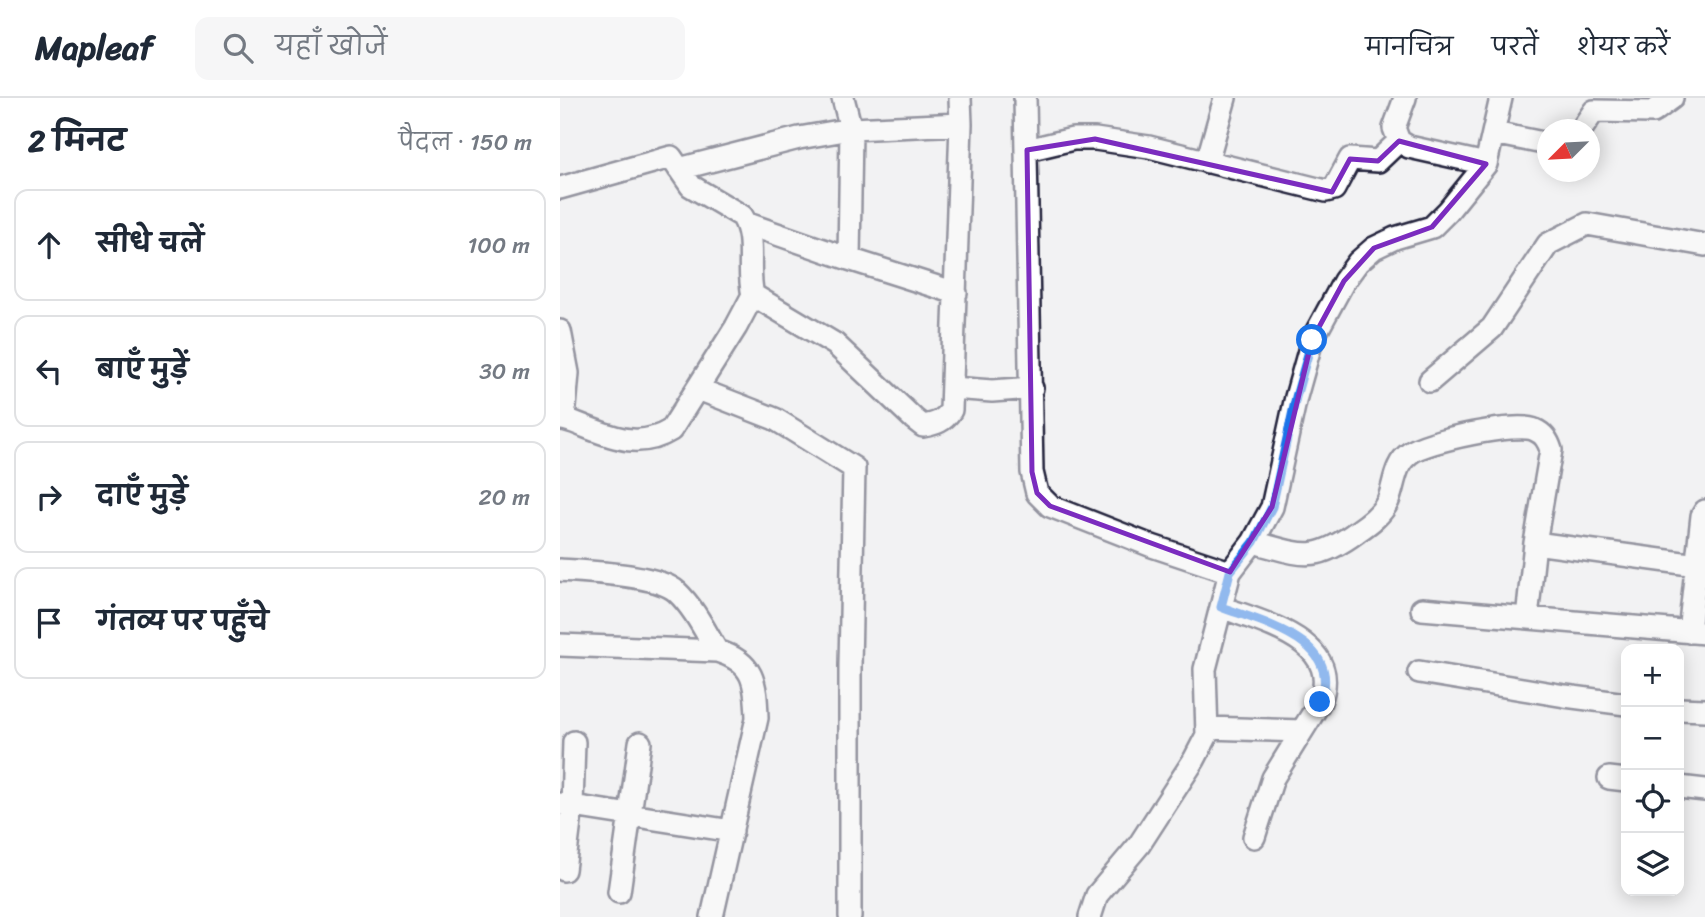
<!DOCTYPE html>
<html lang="hi">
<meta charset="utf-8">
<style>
body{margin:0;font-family:Sriracha,"Playpen Sans Deva",sans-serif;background:#f6f6f7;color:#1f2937}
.controls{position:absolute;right:21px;bottom:21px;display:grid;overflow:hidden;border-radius:14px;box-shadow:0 4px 18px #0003}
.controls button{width:63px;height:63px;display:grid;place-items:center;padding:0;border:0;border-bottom:2px solid #e0e1e3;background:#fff;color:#1f2937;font:35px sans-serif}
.compass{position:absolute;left:977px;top:21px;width:63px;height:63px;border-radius:50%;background:#fff;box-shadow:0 4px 18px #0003;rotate:246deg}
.stop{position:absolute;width:21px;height:21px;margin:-16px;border:5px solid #1a73e8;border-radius:50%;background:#fff}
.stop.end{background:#1a73e8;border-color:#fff;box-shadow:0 2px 7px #0008}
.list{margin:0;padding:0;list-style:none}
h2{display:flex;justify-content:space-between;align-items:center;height:91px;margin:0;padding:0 28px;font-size:30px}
h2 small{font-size:23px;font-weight:400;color:#747a83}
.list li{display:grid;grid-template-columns:46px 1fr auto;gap:21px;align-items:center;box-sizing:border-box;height:112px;margin:0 14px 14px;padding:0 14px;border:2px solid #e0e1e3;border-radius:14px}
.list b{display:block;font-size:26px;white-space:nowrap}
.list em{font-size:23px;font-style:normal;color:#747a83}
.icon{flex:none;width:38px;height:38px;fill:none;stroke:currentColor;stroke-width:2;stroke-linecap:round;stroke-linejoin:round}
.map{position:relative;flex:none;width:1145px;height:819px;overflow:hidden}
header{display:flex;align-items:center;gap:42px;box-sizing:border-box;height:98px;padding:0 35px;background:#fff;border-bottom:2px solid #e0e1e3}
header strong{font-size:33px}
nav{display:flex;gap:38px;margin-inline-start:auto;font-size:24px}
.search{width:490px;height:63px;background:#f6f6f7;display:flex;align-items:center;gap:18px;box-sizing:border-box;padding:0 24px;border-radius:14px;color:#747a83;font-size:26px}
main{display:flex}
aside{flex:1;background:#fff}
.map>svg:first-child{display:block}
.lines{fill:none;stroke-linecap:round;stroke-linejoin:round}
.minor-casing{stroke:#22223b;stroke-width:26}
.minor{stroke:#fff;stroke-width:21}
.route{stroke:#1a73e8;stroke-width:9}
.marked{fill:none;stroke:#7b2cbf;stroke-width:5;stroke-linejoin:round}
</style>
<header>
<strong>Mapleaf</strong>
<div class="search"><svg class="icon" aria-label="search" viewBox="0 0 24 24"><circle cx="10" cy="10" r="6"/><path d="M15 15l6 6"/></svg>यहाँ खोजें</div>
<nav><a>मानचित्र</a><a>परतें</a><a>शेयर करें</a></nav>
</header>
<main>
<aside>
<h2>2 मिनट<small>पैदल · 150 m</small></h2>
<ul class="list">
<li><svg class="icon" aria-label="ahead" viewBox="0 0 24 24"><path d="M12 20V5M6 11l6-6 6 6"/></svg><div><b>सीधे चलें</b></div><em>100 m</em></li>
<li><svg class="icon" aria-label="left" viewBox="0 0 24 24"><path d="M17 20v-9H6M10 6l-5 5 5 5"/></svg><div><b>बाएँ मुड़ें</b></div><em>30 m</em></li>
<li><svg class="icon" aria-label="right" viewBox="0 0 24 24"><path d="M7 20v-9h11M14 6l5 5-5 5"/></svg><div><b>दाएँ मुड़ें</b></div><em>20 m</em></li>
<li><svg class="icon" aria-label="arrive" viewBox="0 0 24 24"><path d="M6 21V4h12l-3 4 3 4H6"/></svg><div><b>गंतव्य पर पहुँचे</b></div></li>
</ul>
</aside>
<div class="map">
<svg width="1145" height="819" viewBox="0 0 1145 819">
<rect width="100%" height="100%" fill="#f2f2f3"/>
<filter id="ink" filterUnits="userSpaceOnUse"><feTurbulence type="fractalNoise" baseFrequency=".0143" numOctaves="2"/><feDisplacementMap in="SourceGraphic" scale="14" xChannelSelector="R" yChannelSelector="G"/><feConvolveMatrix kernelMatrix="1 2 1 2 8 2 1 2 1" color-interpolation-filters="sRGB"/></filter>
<g filter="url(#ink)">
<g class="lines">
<g class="minor-casing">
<path id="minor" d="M 465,0 L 472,374 L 477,395 L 490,408 L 592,448 L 670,474 L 693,444 L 712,409 L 736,299 L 752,242 L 784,183 L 798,164 L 814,150 L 835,140 L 872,129 L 888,113 L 926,66 L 941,0
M 845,0 L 834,30 L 839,43 L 849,49 L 926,66
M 1021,32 L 1034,13 L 1093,14 L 1112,0
M 934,35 L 988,46
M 467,52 L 513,41 L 535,41 L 589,49 L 766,93 L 774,91 L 790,61 L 818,63 L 839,43
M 647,64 L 665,0
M 119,71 L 239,40 L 291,31 L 401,26
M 0,90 L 111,59 L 131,88 L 182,118 C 197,141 186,171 193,197 L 275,246 L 354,321 L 363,328 C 376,326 384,323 391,312 L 401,26 L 400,0
M 188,126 L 289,161 L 291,31 L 283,0
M 289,161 L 396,195
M 0,233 L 8,275 L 4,321
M 870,283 L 932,230 L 988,146 L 1027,126 L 1145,147
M 392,290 L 432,293 L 472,290
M 138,291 L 215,321 L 294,370 L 290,568 L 290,819
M 0,321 C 9,321 18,326 26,329 C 56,341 82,350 111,332 L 176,229 L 193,197
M 693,444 C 743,457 754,466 798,433 C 810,425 822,416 828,403 C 835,386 834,366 850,355 C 865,343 958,323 975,332 C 984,336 988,342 991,352 L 975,445 L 967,520
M 975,445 L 1137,467
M 0,472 C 27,474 98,476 117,494 C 134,510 145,533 157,553 C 194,564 196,584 197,620 L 152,819
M 661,509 C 703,525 784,543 760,604 L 713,680 L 694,739
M 862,511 L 1145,535
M 1129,534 L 1142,418 L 1145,413
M 0,547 L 157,553
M 859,574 L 1005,598 L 1066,606
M 1119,611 L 1145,612
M 647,630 L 742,633
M 1049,680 L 1066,682
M 1119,689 L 1145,692
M 0,706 L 172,733
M 4,772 L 12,708 L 14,644
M 59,794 L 80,645
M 530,819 L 537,797 L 579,747 L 634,662 L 647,637 L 645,571 L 670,474"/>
</g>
<use href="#minor" class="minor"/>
</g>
</g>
<g class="lines" filter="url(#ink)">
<path class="route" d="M 752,242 L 736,299 L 712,409 L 694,444 L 670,474 L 661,509 C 703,525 785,543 760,604"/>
</g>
<path d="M0 0H1145V819H0ZM 535,41 L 772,94 L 790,61 L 818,63 L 839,43 L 926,66 L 872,129 L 814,150 L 784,183 L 752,242 L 712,409 L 670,474 L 490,408 L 477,395 L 472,374 L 467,52 Z" fill="#f2f2f3" fill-opacity=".55" fill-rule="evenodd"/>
<path class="marked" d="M 535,41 L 772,94 L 790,61 L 818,63 L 839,43 L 926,66 L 872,129 L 814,150 L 784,183 L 752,242 L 712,409 L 670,474 L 490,408 L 477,395 L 472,374 L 467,52 Z"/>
</svg>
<div class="controls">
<button>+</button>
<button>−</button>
<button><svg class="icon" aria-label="locate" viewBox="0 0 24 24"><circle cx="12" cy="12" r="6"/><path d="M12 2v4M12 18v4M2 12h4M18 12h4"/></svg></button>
<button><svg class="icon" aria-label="layers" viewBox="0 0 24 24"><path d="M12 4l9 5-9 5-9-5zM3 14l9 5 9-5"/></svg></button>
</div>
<svg class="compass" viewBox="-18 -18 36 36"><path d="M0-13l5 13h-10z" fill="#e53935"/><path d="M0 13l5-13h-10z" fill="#747a83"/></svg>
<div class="stop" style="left:752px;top:242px"></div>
<div class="stop end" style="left:760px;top:604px"></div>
</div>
</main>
